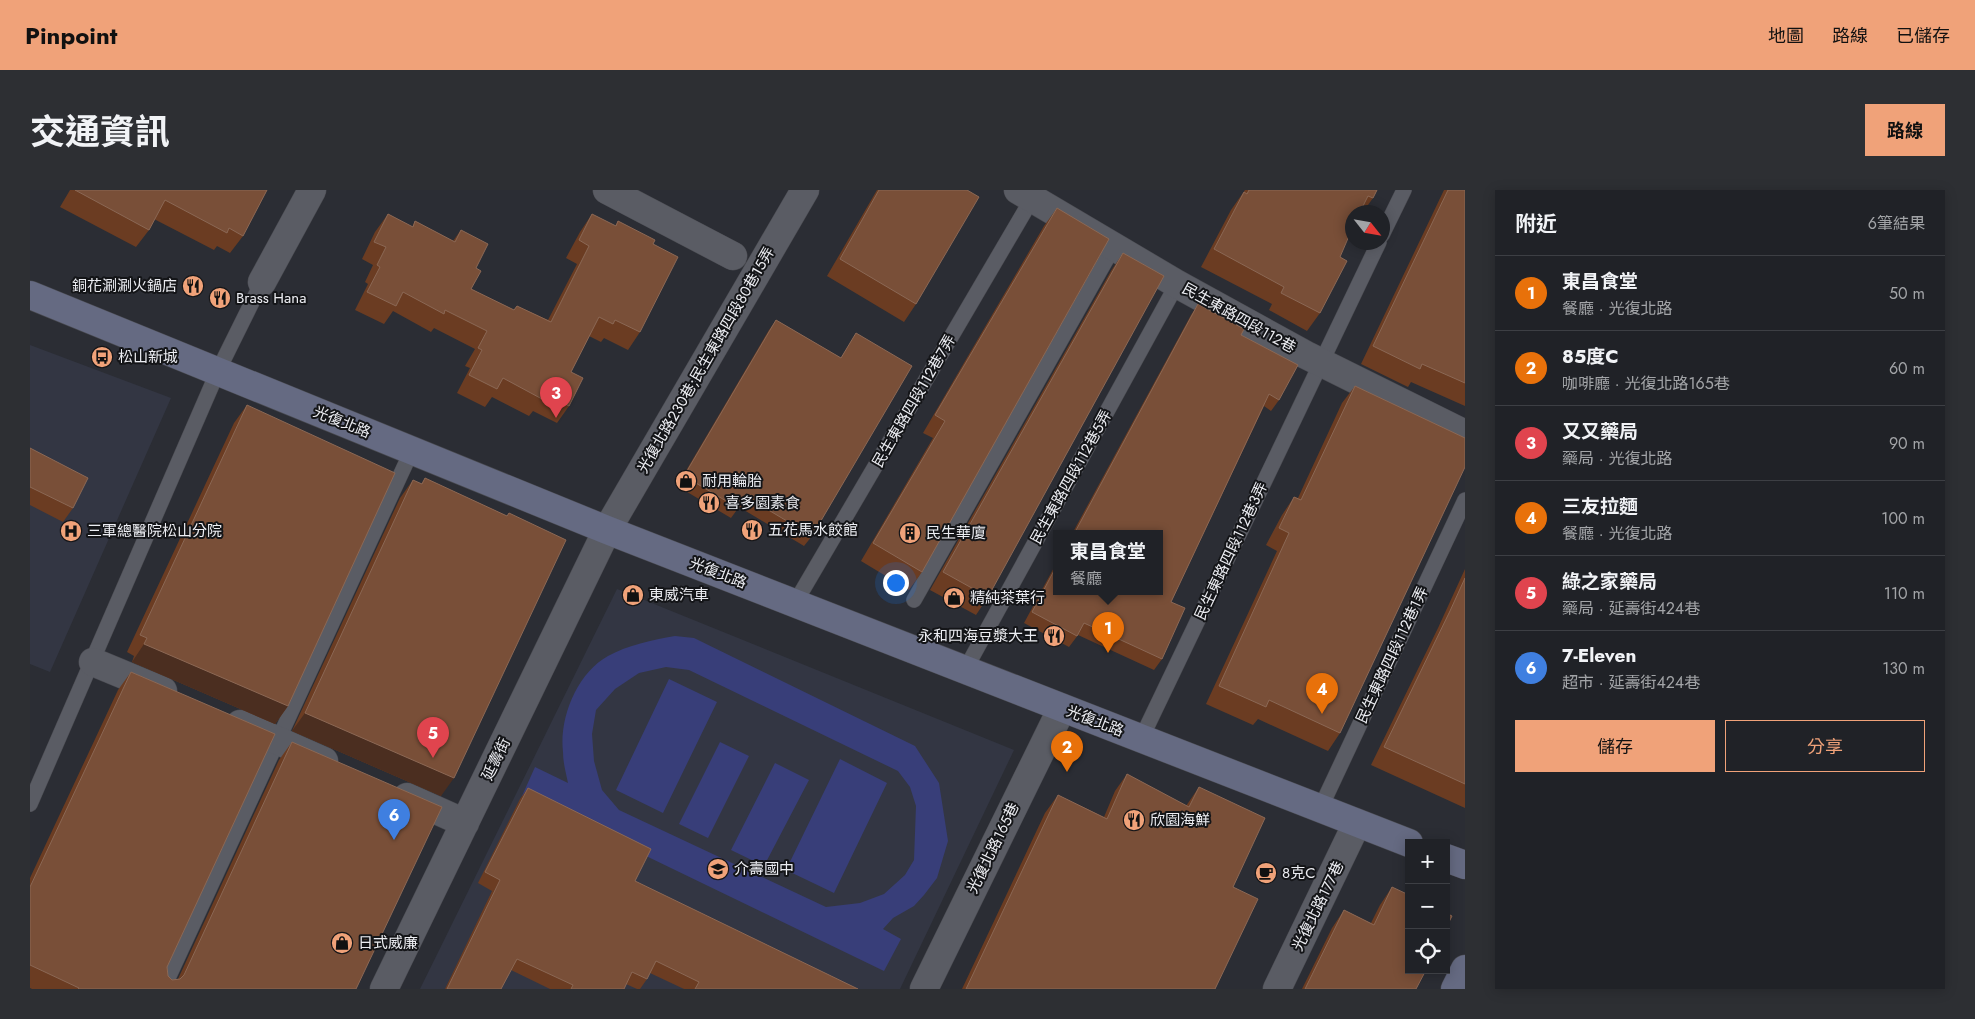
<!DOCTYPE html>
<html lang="zh-TW">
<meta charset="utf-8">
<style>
body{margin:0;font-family:Jost,"Noto Sans TC",sans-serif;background:#2d2f33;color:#f1f3f6}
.controls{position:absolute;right:15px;bottom:15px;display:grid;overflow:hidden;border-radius:0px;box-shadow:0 2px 12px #0003}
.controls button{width:45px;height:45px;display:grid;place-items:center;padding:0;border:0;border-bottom:1px solid #3d3f44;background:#202227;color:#f1f3f6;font:25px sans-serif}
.compass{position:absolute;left:1315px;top:15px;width:45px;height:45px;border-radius:50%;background:#202227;box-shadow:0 2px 12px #0003;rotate:121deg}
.you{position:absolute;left:865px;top:392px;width:18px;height:18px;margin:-12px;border:4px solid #fff;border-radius:50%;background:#1a73e8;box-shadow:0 0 0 8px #1a73e833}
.badge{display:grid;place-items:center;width:32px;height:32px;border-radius:50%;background:#f0a279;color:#fff;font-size:16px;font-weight:700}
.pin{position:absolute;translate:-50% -41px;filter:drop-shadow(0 1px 2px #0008)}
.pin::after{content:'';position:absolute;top:26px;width:18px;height:15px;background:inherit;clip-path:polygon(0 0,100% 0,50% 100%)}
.popup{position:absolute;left:1023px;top:340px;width:110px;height:65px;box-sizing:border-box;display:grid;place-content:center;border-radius:0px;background:#202227;filter:drop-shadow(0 1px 4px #0005);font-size:16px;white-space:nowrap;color:#a2a4a7}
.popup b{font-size:19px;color:#f1f3f6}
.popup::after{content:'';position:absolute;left:50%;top:100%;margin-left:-10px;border:10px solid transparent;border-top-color:#202227}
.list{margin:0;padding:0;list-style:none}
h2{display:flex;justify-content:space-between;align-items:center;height:65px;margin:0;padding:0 20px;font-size:21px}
h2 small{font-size:16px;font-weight:400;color:#a2a4a7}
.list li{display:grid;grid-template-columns:32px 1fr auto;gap:15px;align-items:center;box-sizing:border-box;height:75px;padding:0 20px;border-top:1px solid #3d3f44}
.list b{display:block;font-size:19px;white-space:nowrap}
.list p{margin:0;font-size:16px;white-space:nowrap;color:#a2a4a7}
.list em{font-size:16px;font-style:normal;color:#a2a4a7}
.actions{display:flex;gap:10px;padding:15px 20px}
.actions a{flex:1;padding:11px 0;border:1px solid #f0a279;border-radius:0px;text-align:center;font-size:18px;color:#f0a279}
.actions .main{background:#f0a279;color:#111}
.icon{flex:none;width:28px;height:28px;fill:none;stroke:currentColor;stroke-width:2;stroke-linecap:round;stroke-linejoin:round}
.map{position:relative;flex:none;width:1435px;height:799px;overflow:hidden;border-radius:0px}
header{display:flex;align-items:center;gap:30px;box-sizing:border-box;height:70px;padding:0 25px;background:#f0a279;color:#111}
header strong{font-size:24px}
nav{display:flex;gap:28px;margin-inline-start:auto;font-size:18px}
.intro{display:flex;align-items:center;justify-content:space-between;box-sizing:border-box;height:120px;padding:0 30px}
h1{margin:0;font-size:35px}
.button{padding:12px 22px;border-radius:0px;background:#f0a279;color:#111;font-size:18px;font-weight:700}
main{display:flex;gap:30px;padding:0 30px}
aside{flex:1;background:#202227;border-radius:0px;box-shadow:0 2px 12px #0003}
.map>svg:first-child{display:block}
.built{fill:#333643}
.park{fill:#383e79;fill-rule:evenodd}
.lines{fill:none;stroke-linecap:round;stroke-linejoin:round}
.lane-casing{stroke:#48494f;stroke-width:16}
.street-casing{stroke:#48494f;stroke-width:29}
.secondary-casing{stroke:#48494f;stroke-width:29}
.lane{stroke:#5a5c64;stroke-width:15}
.street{stroke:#5a5c64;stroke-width:28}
.secondary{stroke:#656a82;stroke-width:28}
.wall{fill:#6b3c22}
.shaded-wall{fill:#4b2e20}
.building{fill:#794f38;stroke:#8b6855}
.labels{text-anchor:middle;stroke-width:4;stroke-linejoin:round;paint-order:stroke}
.poi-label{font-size:15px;fill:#ecedf2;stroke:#141518;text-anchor:start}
.street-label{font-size:15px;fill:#ecedf2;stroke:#141518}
</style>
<header>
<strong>Pinpoint</strong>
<nav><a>地圖</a><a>路線</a><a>已儲存</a></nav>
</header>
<div class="intro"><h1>交通資訊</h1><a class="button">路線</a></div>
<main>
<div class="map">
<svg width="1435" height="799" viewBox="0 0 1435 799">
<rect width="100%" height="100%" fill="#2b2d34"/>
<path class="built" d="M 0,155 L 141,208 L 20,482 L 0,474 Z
M 587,399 L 984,560 L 870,799 L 390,799 Z"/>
<path class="park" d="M 645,446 L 664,448 L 885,556 L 909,593 L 918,651 L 907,688 L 894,705 L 884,716 L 863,728 L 853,739 L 871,749 L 854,781 L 492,606 L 505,577 L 538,593 C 536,583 533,573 533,562 C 529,528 547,483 578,466 C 598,455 622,450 645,446 ZM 636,477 L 659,480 L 868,581 L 880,597 L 886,616 L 884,670 L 875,685 L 854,704 L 830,713 L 796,717 L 589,620 L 572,600 L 564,571 L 562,544 L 566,520 L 585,499 L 609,483 Z
M 639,489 L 687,512 L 633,623 L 586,600 Z
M 690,552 L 719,566 L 678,648 L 649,634 Z
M 810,569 L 857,593 L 804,703 L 756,680 Z
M 745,573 L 779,590 L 734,676 L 701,660 Z"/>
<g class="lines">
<g class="lane-casing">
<path id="lane" d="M 1352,45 L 1374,0
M 884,410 L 1084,56
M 765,413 L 1006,2
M 935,480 L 1147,94
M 1111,549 L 1349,52
M 0,614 L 188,181 L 232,92
M 1290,619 L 1435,310
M 133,799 L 382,260"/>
</g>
<g class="street-casing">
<path id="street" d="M 577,0 L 703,66
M 988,0 L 1147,94 L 1276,165 L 1435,244
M 232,92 L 282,0
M 63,472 L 133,501
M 210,534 L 294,571
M 377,607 L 435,633
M 354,799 L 577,340 L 775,0
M 894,799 L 1032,518
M 1247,799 L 1327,633"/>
</g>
<g class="secondary-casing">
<path id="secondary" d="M 0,105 L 577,340 L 1379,653
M 1416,668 L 1435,675
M 1425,799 L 1435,779"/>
</g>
<use href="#lane" class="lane"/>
<use href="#street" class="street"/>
<use href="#secondary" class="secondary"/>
</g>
<path class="wall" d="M 40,0 L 237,0 L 213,46 L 200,63 L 187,56 L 184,60 L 124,29 L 119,40 L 106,57 L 30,17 Z
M 847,0 L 937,0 L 886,114 L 874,132 L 797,86 Z
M 1215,0 L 1347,0 L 1343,8 L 1333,22 L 1322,22 L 1310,67 L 1290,123 L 1277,141 L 1239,120 L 1242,114 L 1171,77 L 1201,20 Z
M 1414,0 L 1435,0 L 1435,216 L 1381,192 L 1378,197 L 1331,174 Z
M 1027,18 L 892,382 L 879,400 L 831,371 L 903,248 L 893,243 L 1014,36 Z
M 358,24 L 382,37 L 385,31 L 423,51 L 431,40 L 446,78 L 441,99 L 484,120 L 487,116 L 518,130 L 547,74 L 536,68 L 550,42 L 562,24 L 585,36 L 588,31 L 623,54 L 610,142 L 598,160 L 574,148 L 571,152 L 559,146 L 541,182 L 539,216 L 527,233 L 503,221 L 499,226 L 462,207 L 455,217 L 427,203 L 440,178 L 435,176 L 445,159 L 404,138 L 401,142 L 363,121 L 354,134 L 325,120 L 338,94 L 335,92 L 343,75 L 332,69 L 345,42 Z
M 1093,63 L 958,407 L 946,425 L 900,400 L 1081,81 Z
M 1168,114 L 1211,145 L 1249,210 L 1241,221 L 1234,216 L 1141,412 L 1132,469 L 1124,480 L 1048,445 L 1039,457 L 994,433 L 1027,372 L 1027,402 L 1129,344 L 1042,344 L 1161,125 Z
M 746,130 L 811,168 L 826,143 L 782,346 L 774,356 L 709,317 L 701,328 L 647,296 L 739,140 Z
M 1325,196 L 1310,543 L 1298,561 L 1228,529 L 1223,535 L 1176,514 L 1247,361 L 1236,355 L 1252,325 L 1264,307 L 1268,308 L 1312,213 Z
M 217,215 L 258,516 L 245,534 L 102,472 L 104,466 L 97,462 L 204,233 Z
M 0,258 L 43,318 L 33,332 L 0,315 Z
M 395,288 L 477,326 L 479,323 L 411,606 L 262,541 L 370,308 L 383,290 L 391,294 Z
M 1435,379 L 1435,618 L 1341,575 L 1408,438 Z
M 101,482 L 138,786 L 142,790 L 148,789 L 249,570 L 262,552 L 326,799 L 2,799 L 0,798 L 0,688 L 88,500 Z
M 1097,584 L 1156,616 L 1169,597 L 1203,697 L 1185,799 L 932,799 L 1015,623 L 1028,605 L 1074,627 L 1085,601 Z
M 498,598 L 605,691 L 828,799 L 654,799 L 620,783 L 617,789 L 610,799 L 607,799 L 596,794 L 594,799 L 520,799 L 481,780 L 471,799 L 415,799 L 462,701 L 448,693 L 490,609 Z
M 1362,697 L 1386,799 L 1272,799 L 1302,738 L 1314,720 L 1341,733 L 1350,715 Z"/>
<path class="shaded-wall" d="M 114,454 L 258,516 L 245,534 L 102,472 Z
M 275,523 L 424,588 L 411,606 L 262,541 Z"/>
<path class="building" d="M 45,0 L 237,0 L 213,46 L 199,38 L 197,43 L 135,10 L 119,40 Z
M 849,0 L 937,0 L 949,7 L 886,114 L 810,69 Z
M 1219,0 L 1347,0 L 1343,8 L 1338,6 L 1330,22 L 1322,22 L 1322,39 L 1310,67 L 1317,71 L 1290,123 L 1251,103 L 1254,97 L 1184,59 L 1214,2 L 1217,4 Z
M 1418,0 L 1435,0 L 1435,193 L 1392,174 L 1390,179 L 1343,156 Z
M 1027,18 L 1079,49 L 892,382 L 843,353 L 915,231 L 905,225 Z
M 358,24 L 383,37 L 385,31 L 425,52 L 431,40 L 458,54 L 446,78 L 451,81 L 441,99 L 484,120 L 487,116 L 521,132 L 559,56 L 549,50 L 562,24 L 586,36 L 588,31 L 625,50 L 623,54 L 648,67 L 610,142 L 585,130 L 583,134 L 569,127 L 541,182 L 553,188 L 539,216 L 515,203 L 512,209 L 473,188 L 467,199 L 439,185 L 452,160 L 448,158 L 457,141 L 415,120 L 414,124 L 373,102 L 366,116 L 337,102 L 350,77 L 347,75 L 356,57 L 344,52 Z
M 1093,63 L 1134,86 L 958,407 L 913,382 Z
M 1168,114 L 1214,139 L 1211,145 L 1268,175 L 1249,210 L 1239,204 L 1141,412 L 1155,418 L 1132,469 L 1054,433 L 1047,446 L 1002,422 L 1027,375 L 1027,402 L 1129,402 L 1129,344 L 1044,344 Z
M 746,130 L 811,168 L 826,143 L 882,176 L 782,346 L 715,306 L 708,318 L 654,286 Z
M 1325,196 L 1435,248 L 1435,277 L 1310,543 L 1239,510 L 1236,517 L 1189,496 L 1259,343 L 1249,338 L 1264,307 L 1271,310 Z
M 217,215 L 365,283 L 258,516 L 114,454 L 117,448 L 110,445 Z
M 0,258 L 58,288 L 43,318 L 0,297 Z
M 395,288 L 477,326 L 479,323 L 536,350 L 424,588 L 275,523 L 383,290 L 392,294 Z
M 1435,388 L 1435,594 L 1354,557 L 1420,421 Z
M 101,482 L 245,544 L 137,777 L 138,786 L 142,790 L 150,789 L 154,785 L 262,552 L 412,617 L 326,799 L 48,799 L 49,798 L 0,775 L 0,697 Z
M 1097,584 L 1159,617 L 1169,597 L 1235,628 L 1203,697 L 1228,709 L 1185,799 L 936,799 L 1028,605 L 1077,629 Z
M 498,598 L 621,659 L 605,691 L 828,799 L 665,799 L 669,792 L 626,771 L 617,789 L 602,782 L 594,799 L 541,799 L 543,795 L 487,769 L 471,799 L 417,799 L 470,690 L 455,682 Z
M 1362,697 L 1379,705 L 1379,780 L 1396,780 L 1386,799 L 1275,799 L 1314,720 L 1344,735 Z
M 1416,723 L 1422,726 L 1416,738 Z"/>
<defs>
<g id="restaurant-disc" transform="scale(1.125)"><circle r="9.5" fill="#f0a279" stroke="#141518"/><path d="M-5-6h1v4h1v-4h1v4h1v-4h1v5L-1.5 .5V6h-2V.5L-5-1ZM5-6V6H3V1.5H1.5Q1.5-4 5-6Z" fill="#111"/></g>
<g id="bus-disc" transform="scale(1.125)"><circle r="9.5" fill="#f0a279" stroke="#141518"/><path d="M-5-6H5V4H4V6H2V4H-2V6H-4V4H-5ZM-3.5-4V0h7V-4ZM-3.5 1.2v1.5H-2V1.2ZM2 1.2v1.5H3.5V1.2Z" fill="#111"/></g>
<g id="shop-disc" transform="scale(1.125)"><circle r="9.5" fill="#f0a279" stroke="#141518"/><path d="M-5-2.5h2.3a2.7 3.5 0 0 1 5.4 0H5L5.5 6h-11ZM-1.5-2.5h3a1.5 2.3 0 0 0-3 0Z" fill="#111"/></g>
<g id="hospital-disc" transform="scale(1.125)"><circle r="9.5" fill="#f0a279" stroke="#141518"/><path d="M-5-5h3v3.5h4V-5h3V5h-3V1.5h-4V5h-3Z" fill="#111"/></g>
<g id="building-disc" transform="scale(1.125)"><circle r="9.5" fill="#f0a279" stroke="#141518"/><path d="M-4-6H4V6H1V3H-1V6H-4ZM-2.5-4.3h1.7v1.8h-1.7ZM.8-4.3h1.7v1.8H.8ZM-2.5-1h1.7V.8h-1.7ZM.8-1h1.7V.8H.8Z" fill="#111"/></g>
<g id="school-disc" transform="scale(1.125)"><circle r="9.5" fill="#f0a279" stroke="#141518"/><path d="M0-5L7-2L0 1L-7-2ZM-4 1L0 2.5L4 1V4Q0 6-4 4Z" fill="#111"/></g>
<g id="cafe-disc" transform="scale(1.125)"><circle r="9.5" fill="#f0a279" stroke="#141518"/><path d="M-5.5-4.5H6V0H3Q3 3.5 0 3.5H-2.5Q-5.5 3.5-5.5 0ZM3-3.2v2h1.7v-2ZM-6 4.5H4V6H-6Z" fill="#111"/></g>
</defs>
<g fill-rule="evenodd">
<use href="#restaurant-disc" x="163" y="96"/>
<use href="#restaurant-disc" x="190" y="108"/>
<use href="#bus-disc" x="72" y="167"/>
<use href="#shop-disc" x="656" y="291"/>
<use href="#restaurant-disc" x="679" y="313"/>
<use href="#restaurant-disc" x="722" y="340"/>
<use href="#hospital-disc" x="41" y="341"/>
<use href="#building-disc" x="880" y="343"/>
<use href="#shop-disc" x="603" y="405"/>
<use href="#shop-disc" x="924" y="408"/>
<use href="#restaurant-disc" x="1024" y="446"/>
<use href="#restaurant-disc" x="1104" y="630"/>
<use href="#school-disc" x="688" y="679"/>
<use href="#cafe-disc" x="1236" y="683"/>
<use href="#shop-disc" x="312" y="753"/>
</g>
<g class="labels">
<g class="poi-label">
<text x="147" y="101" text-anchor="end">銅花涮涮火鍋店</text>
<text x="206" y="113">Brass Hana</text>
<text x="88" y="172">松山新城</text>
<text x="672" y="296">耐用輪胎</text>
<text x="695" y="318">喜多園素食</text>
<text x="738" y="345">五花馬水餃館</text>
<text x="57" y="346">三軍總醫院松山分院</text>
<text x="896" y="348">民生華廈</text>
<text x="619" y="410">東威汽車</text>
<text x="940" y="413">精純茶葉行</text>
<text x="1008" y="451" text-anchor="end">永和四海豆漿大王</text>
<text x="1120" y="635">欣園海鮮</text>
<text x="704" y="684">介壽國中</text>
<text x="1252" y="688">8克C</text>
<text x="328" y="758">日式威廉</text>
</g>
<g class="street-label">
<text transform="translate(1209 128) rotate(29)" y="5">民生東路四段112巷</text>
<text transform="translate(676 170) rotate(-60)" y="5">光復北路230巷;民生東路四段80巷15弄</text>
<text transform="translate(884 211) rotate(-60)" y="5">民生東路四段112巷7弄</text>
<text transform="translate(312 232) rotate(22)" y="5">光復北路</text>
<text transform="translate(1041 287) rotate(-61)" y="5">民生東路四段112巷5弄</text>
<text transform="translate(1201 361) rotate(-65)" y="5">民生東路四段112巷3弄</text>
<text transform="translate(688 383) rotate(21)" y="5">光復北路</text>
<text transform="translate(1362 465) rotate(-65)" y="5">民生東路四段112巷1弄</text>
<text transform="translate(1065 531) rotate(21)" y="5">光復北路</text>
<text transform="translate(466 569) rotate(-64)" y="5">延壽街</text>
<text transform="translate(963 658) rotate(-64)" y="5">光復北路165巷</text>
<text transform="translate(1288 716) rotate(-64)" y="5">光復北路177巷</text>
</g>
</g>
</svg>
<div class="controls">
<button>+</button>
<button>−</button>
<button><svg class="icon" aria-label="locate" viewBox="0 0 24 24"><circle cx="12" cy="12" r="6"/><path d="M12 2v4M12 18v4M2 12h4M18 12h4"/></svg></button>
</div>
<svg class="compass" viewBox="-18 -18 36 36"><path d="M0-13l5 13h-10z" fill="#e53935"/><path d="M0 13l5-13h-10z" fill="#a2a4a7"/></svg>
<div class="you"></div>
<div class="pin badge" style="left:1078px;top:463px;background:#e8710a">1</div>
<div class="popup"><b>東昌食堂</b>餐廳</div>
<div class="pin badge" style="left:1037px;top:582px;background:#e8710a">2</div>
<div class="pin badge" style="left:526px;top:228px;background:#e0444e">3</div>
<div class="pin badge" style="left:1292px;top:524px;background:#e8710a">4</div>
<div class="pin badge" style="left:403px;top:568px;background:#e0444e">5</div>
<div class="pin badge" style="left:364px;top:650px;background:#3f7fe0">6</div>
</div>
<aside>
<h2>附近<small>6筆結果</small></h2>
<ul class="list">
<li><span class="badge" style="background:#e8710a">1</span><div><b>東昌食堂</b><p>餐廳 · 光復北路</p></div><em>50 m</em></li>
<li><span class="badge" style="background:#e8710a">2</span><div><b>85度C</b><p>咖啡廳 · 光復北路165巷</p></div><em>60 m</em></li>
<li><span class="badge" style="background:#e0444e">3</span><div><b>又又藥局</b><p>藥局 · 光復北路</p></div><em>90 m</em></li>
<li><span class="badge" style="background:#e8710a">4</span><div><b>三友拉麵</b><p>餐廳 · 光復北路</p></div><em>100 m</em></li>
<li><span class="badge" style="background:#e0444e">5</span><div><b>綠之家藥局</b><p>藥局 · 延壽街424巷</p></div><em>110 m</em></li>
<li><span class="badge" style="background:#3f7fe0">6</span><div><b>7-Eleven</b><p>超市 · 延壽街424巷</p></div><em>130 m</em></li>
</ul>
<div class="actions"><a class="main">儲存</a><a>分享</a></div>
</aside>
</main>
